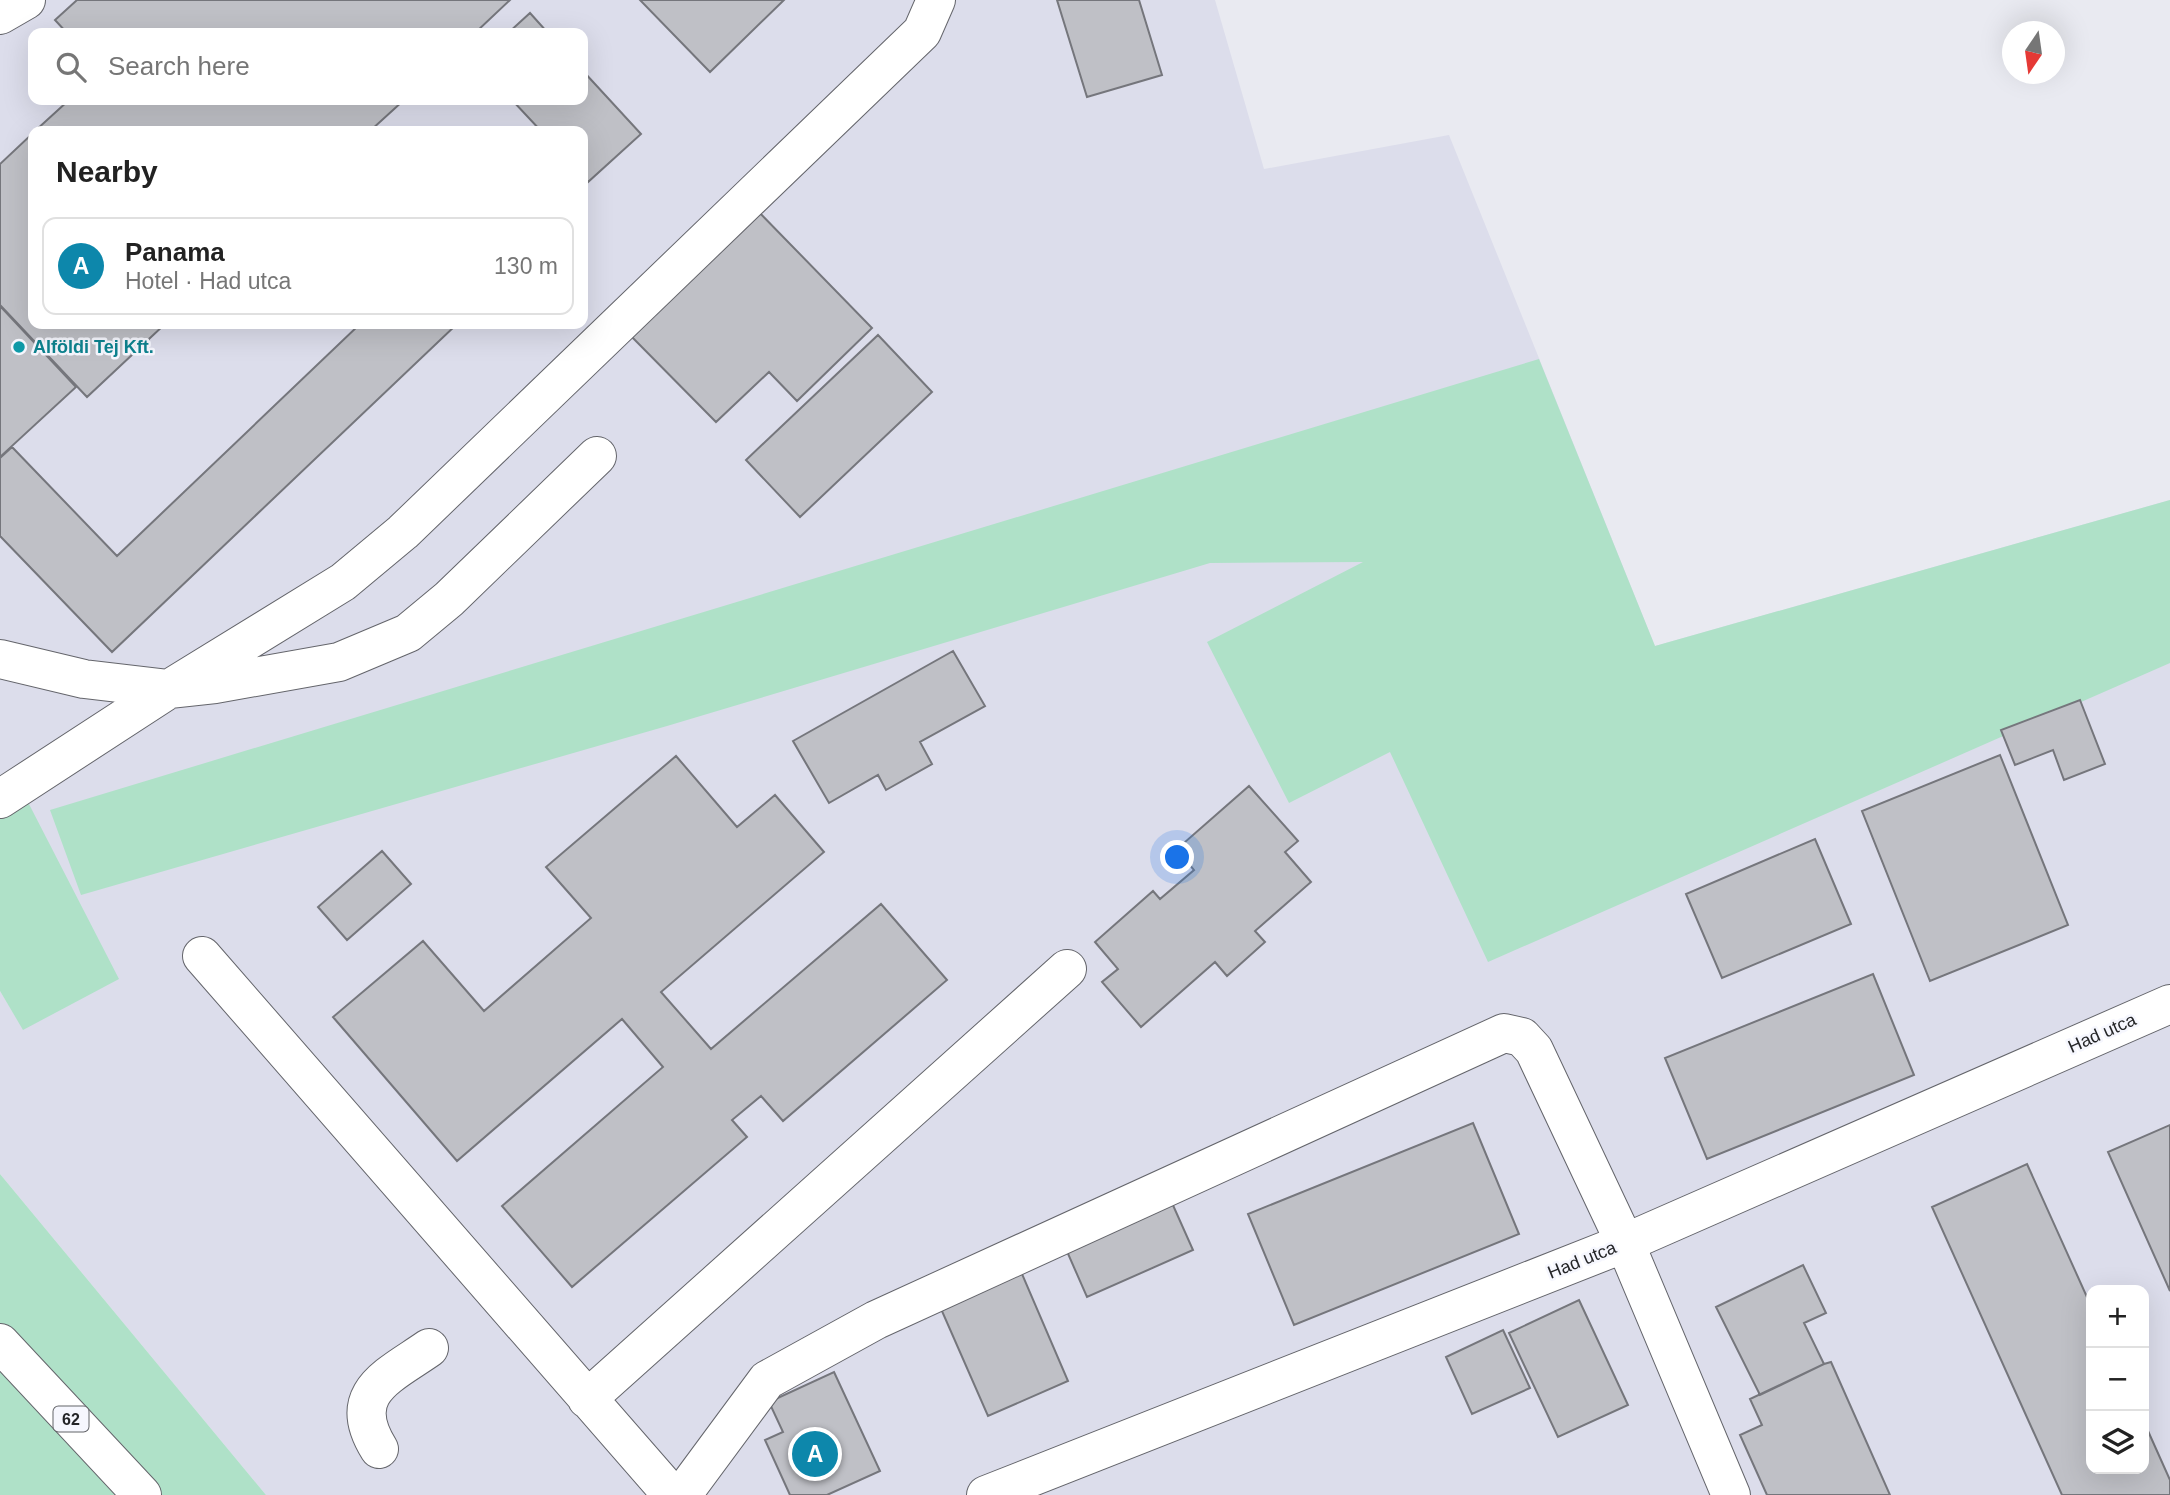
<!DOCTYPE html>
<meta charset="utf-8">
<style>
body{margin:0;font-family:Helvetica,sans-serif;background:#f2f2f2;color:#222}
.controls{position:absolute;right:21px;bottom:21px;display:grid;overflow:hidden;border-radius:14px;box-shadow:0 7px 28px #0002}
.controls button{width:63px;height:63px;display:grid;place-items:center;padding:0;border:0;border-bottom:2px solid #e0e0e0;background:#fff;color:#222;font:35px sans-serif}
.compass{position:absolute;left:2002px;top:21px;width:63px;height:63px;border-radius:50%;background:#fff;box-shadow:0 7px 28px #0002;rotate:193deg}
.you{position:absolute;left:1178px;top:858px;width:24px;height:24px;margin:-18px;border:5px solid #fff;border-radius:50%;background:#1a73e8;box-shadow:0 0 0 10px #1a73e833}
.badge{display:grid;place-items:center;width:46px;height:46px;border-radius:50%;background:#0d87ab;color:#fff;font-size:23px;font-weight:700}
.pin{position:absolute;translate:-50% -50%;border:4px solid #fff;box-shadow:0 2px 7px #0006}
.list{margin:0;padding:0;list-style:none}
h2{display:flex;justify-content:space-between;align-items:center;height:91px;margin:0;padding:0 28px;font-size:30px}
h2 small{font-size:23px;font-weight:400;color:#767676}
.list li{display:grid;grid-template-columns:46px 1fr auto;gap:21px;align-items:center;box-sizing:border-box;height:98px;margin:0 14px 14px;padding:0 14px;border:2px solid #e0e0e0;border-radius:14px}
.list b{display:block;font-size:26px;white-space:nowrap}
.list p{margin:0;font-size:23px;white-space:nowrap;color:#767676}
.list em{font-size:23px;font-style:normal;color:#767676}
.icon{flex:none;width:38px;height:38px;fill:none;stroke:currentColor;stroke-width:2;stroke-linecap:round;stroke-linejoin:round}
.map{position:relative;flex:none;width:2170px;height:1495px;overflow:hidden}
.search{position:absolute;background:#fff;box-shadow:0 7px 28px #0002;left:28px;top:28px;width:560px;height:77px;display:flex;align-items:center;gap:18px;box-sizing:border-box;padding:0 24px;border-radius:14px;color:#767676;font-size:26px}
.panel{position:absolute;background:#fff;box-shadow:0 7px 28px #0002;left:28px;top:126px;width:560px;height:203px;border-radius:14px}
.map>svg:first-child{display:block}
.built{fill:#dcddeb;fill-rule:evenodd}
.green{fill:#afe1c8}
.building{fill:#bfc0c6;stroke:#75767c;stroke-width:2}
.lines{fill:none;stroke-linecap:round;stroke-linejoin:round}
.minor-casing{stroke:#64656b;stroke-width:40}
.major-casing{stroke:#64656b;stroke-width:40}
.minor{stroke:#fff;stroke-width:38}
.major{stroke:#fff;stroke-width:38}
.culture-dot{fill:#0f9aa8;stroke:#f6f7fe;stroke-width:2.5}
.labels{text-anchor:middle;stroke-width:5;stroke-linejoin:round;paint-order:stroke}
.shield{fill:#f6f7fe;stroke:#636468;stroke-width:2}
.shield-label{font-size:16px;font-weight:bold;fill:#242527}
.culture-label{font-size:18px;font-weight:bold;fill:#0d838f;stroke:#f6f7fe;text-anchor:start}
.street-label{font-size:18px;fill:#242527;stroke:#f6f7fe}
</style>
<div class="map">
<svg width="2170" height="1495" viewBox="0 0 2170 1495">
<rect width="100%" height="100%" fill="#e9eaf1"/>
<path class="built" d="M 0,0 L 1215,0 L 1264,169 L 1449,135 L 1655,646 L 2170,500 L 2170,1495 L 266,1495 L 0,1174 L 0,991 L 23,1029 L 0,781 ZM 33,33 L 583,33 L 583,100 L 33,100 ZM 33,131 L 583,131 L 583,324 L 33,324 ZM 2091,1290 L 2144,1290 L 2144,1469 L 2091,1469 Z"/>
<path class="green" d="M 1539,359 L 1655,646 L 2170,500 L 2170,663 L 1488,962 L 1390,752 L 1289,803 L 1207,642 L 1363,562 L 1210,563 L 667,726 L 81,895 L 50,810 Z
M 13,773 L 119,979 L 23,1030 L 0,991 L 0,781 Z
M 0,1174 L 266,1495 L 0,1495 Z"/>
<path class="building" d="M 77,0 L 510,0 L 475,33 L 67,33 L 55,20 Z
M 640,0 L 784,0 L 710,72 Z
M 1057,0 L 1139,0 L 1162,75 L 1087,97 Z
M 530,13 L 548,33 L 508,33 Z
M 583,71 L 641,134 L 588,182 L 583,177 L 583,131 L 541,131 L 512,100 L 583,100 Z
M 69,100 L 404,100 L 370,131 L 35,131 Z
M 33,133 L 33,324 L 165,324 L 87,397 L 0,305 L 0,164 Z
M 753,206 L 872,328 L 797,401 L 769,372 L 716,422 L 625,330 Z
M 0,306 L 76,387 L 0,457 Z
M 360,324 L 457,324 L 112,652 L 0,536 L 0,458 L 12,447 L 117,556 Z
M 878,335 L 932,392 L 800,517 L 746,460 Z
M 953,651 L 985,706 L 920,742 L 932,764 L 886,790 L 878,775 L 829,803 L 793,741 Z
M 2080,700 L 2105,764 L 2064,780 L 2053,750 L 2015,765 L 2001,730 Z
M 2000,755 L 2068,925 L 1930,981 L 1862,811 Z
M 676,756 L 737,827 L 775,795 L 824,852 L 661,992 L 711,1049 L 881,904 L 947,980 L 783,1121 L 761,1096 L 732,1120 L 747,1137 L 572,1287 L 502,1206 L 663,1067 L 622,1019 L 457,1161 L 333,1017 L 423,941 L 484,1011 L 591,918 L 546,867 Z
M 1249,786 L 1298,841 L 1285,852 L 1311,882 L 1255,931 L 1265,942 L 1227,976 L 1215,962 L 1141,1027 L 1102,982 L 1118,969 L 1095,942 L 1153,891 L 1160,899 L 1194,870 L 1177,849 Z
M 1815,839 L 1851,924 L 1722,978 L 1686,894 Z
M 382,851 L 411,884 L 347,940 L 318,907 Z
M 1873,974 L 1914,1075 L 1707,1159 L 1665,1058 Z
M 1473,1123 L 1519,1234 L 1294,1325 L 1248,1214 Z
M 2170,1125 L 2170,1291 L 2108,1152 Z
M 2027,1164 L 2091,1306 L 2091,1469 L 2144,1469 L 2144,1422 L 2170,1480 L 2170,1495 L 2062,1495 L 1932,1207 Z
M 1168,1194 L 1193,1250 L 1087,1297 L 1062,1240 Z
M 1803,1265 L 1826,1313 L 1804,1323 L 1824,1364 L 1760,1395 L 1716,1307 Z
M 1019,1267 L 1068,1381 L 988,1416 L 938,1302 Z
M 1579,1300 L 1628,1405 L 1558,1437 L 1509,1333 Z
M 1503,1330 L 1530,1388 L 1472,1414 L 1446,1357 Z
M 1831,1362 L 1890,1495 L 1767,1495 L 1740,1435 L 1762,1425 L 1750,1399 L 1824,1364 Z
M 834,1372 L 880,1471 L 827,1495 L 790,1495 L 765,1440 L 783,1432 L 769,1402 Z"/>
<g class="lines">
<g class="minor-casing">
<path id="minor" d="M 0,15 L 26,0
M 0,659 L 84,679 L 169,689 L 215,684 L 339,662 L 408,633 L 449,599 L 597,456
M 0,799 L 169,689 L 343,582 L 403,532 L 922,32 L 936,0
M 202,956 L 672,1495
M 587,1399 L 1067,969
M 379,1449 C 344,1393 389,1376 429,1348
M 682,1495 L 767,1380 L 876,1320 L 1504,1033 L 1522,1037 L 1534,1050 L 1625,1243 L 1731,1495
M 986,1495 L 1625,1243 L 2170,1004"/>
</g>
<g class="major-casing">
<path id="major" d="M 0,1343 L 142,1495"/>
</g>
<use href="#minor" class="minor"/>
<use href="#major" class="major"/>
</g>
<circle class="culture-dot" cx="19" cy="347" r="7"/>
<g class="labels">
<rect class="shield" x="53.5" y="1406.5" width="35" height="25" rx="5"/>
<g class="shield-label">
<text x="71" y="1425">62</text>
</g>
<g class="culture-label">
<text x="33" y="353">Alföldi Tej Kft.</text>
</g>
<g class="street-label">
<text transform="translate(2102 1033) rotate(-24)" y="6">Had utca</text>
<text transform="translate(1582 1260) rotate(-22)" y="6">Had utca</text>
</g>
</g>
</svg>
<div class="controls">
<button>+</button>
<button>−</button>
<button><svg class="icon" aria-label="layers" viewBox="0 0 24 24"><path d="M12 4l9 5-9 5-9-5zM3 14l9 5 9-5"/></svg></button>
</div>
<svg class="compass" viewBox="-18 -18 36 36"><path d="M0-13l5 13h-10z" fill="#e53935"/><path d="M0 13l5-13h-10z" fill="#767676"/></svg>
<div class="you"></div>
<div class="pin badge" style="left:815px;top:1454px">A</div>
<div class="search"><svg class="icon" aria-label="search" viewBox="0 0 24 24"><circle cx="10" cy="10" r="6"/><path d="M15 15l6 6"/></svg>Search here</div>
<section class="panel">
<h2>Nearby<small></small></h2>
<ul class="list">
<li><span class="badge">A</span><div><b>Panama</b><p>Hotel · Had utca</p></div><em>130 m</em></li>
</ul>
</section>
</div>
